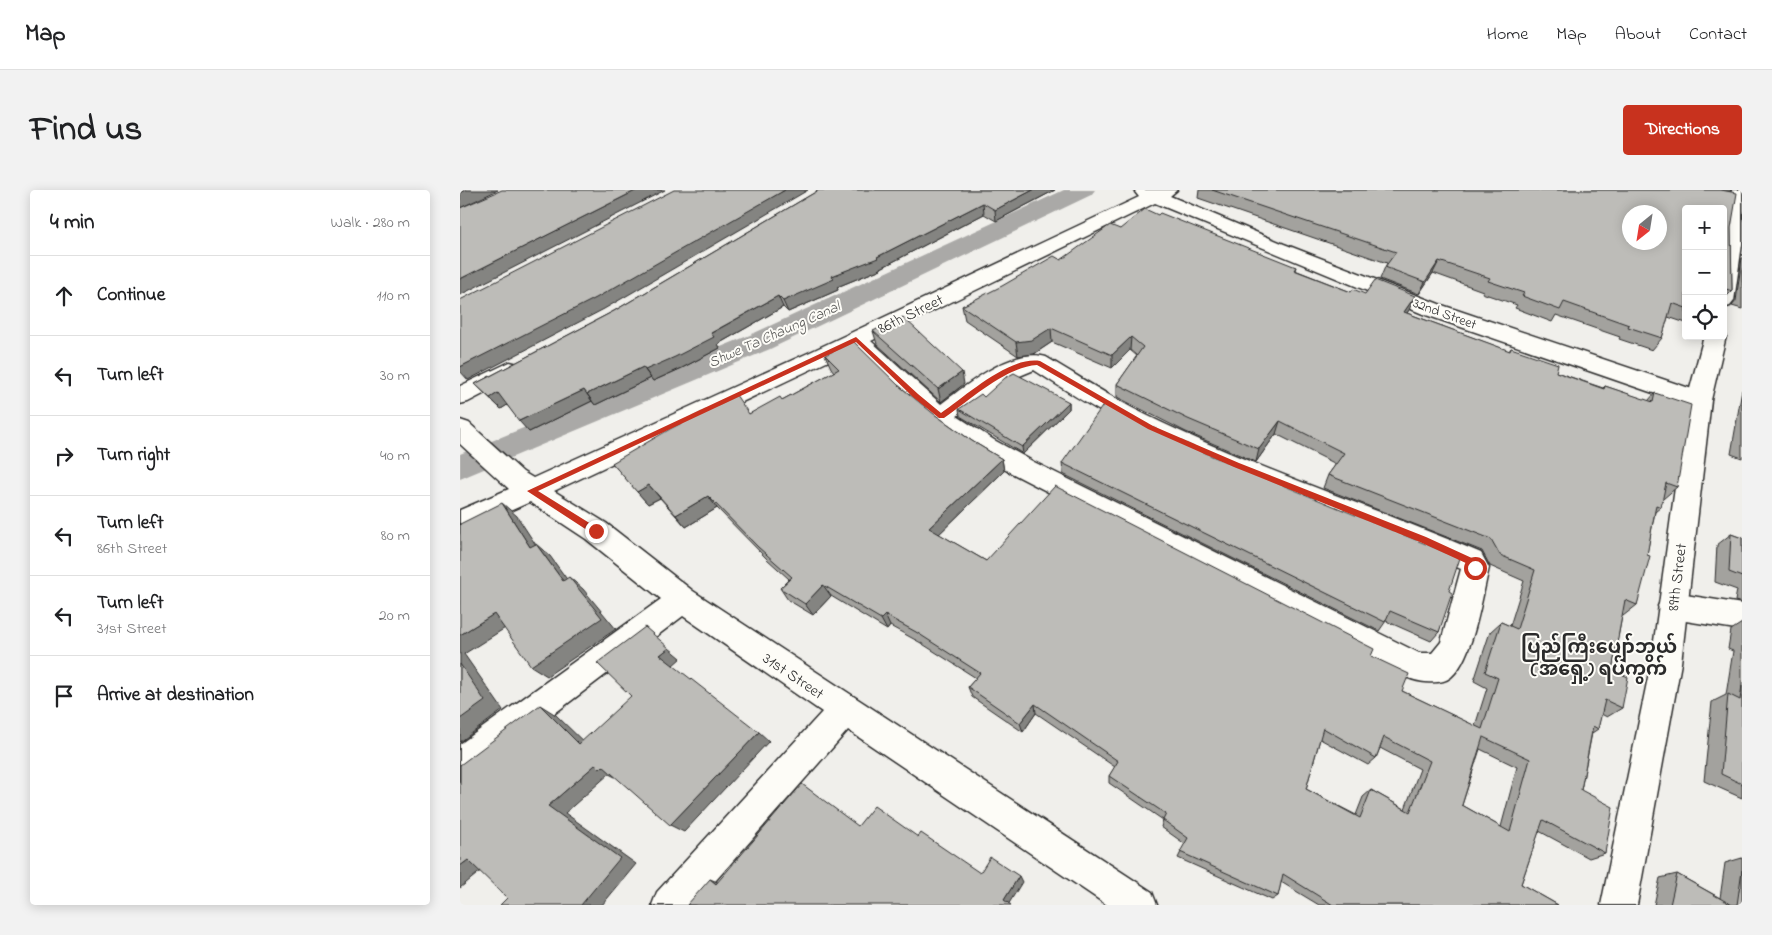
<!DOCTYPE html>
<meta charset="utf-8">
<style>
body{margin:0;font-family:"Indie Flower","Noto Sans Myanmar",sans-serif;background:#f2f2f2;color:#202124}
.controls{position:absolute;right:15px;top:15px;display:grid;overflow:hidden;border-radius:5px;box-shadow:0 2px 12px #0003}
.controls button{width:45px;height:45px;display:grid;place-items:center;padding:0;border:0;border-bottom:1px solid #e0e0e0;background:#fff;color:#202124;font:25px sans-serif}
.compass{position:absolute;left:1162px;top:15px;width:45px;height:45px;border-radius:50%;background:#fff;box-shadow:0 2px 12px #0003;rotate:210deg}
.stop{position:absolute;width:15px;height:15px;margin:-11px;border:4px solid #c8321e;border-radius:50%;background:#fff}
.stop.end{background:#c8321e;border-color:#fff;box-shadow:0 1px 5px #0008}
.list{margin:0;padding:0;list-style:none}
h2{display:flex;justify-content:space-between;align-items:center;height:65px;margin:0;padding:0 20px;font-size:21px}
h2 small{font-size:16px;font-weight:400;color:#757577}
.list li{display:grid;grid-template-columns:32px 1fr auto;gap:15px;align-items:center;box-sizing:border-box;height:80px;padding:0 20px;border-top:1px solid #e0e0e0}
.list b{display:block;font-size:19px;white-space:nowrap}
.list p{margin:0;font-size:16px;white-space:nowrap;color:#757577}
.list em{font-size:16px;font-style:normal;color:#757577}
.icon{flex:none;width:28px;height:28px;fill:none;stroke:currentColor;stroke-width:2;stroke-linecap:round;stroke-linejoin:round}
.map{position:relative;flex:none;width:1282px;height:715px;overflow:hidden;border-radius:5px}
header{display:flex;align-items:center;gap:30px;box-sizing:border-box;height:70px;padding:0 25px;background:#fff;border-bottom:1px solid #e0e0e0}
header strong{font-size:24px}
nav{display:flex;gap:28px;margin-inline-start:auto;font-size:18px}
.intro{display:flex;align-items:center;justify-content:space-between;box-sizing:border-box;height:120px;padding:0 30px}
h1{margin:0;font-size:35px}
.button{padding:12px 22px;border-radius:5px;background:#c8321e;color:#fff;font-size:18px;font-weight:700}
main{display:flex;gap:30px;padding:0 30px}
aside{flex:1;background:#fff;border-radius:5px;box-shadow:0 2px 12px #0003}
.map>svg:first-child{display:block}
.lines{fill:none;stroke-linecap:round;stroke-linejoin:round}
.canal{fill:#aaa9a7;fill-rule:evenodd}
.street-casing{stroke:#2b2b2b;stroke-width:3}
.secondary-casing{stroke:#2b2b2b;stroke-width:3}
.street{fill:#fdfcf7;fill-rule:evenodd}
.secondary{fill:#fdfcf7;fill-rule:evenodd}
.wall{fill:#a3a29e;stroke:#2b2b2b;fill-rule:evenodd}
.shaded-wall{fill:#848481;stroke:#2b2b2b}
.building{fill:#bdbcb8;stroke:#2b2b2b;fill-rule:evenodd}
.route{fill:#c8321e}
.labels{text-anchor:middle;stroke-width:4;stroke-linejoin:round;paint-order:stroke}
.far-street-label{font-size:14px;fill:#2b2b2b;stroke:#fdfcf7}
.far-water-label{font-size:15px;font-style:italic;fill:#575756;stroke:#fdfcf7}
.street-label{font-size:16px;fill:#2b2b2b;stroke:#fdfcf7}
.quarter-label{font-size:19px;font-weight:bold;fill:#2b2b2b;stroke:#fdfcf7}
</style>
<header>
<strong>Map</strong>
<nav><a>Home</a><a>Map</a><a>About</a><a>Contact</a></nav>
</header>
<div class="intro"><h1>Find us</h1><a class="button">Directions</a></div>
<main>
<aside>
<h2>4 min<small>Walk · 280 m</small></h2>
<ul class="list">
<li><svg class="icon" aria-label="ahead" viewBox="0 0 24 24"><path d="M12 20V5M6 11l6-6 6 6"/></svg><div><b>Continue</b></div><em>110 m</em></li>
<li><svg class="icon" aria-label="left" viewBox="0 0 24 24"><path d="M17 20v-9H6M10 6l-5 5 5 5"/></svg><div><b>Turn left</b></div><em>30 m</em></li>
<li><svg class="icon" aria-label="right" viewBox="0 0 24 24"><path d="M7 20v-9h11M14 6l5 5-5 5"/></svg><div><b>Turn right</b></div><em>40 m</em></li>
<li><svg class="icon" aria-label="left" viewBox="0 0 24 24"><path d="M17 20v-9H6M10 6l-5 5 5 5"/></svg><div><b>Turn left</b><p>86th Street</p></div><em>80 m</em></li>
<li><svg class="icon" aria-label="left" viewBox="0 0 24 24"><path d="M17 20v-9H6M10 6l-5 5 5 5"/></svg><div><b>Turn left</b><p>31st Street</p></div><em>20 m</em></li>
<li><svg class="icon" aria-label="arrive" viewBox="0 0 24 24"><path d="M6 21V4h12l-3 4 3 4H6"/></svg><div><b>Arrive at destination</b></div></li>
</ul>
</aside>
<div class="map">
<svg width="1282" height="715" viewBox="0 0 1282 715">
<rect width="100%" height="100%" fill="#f0efeb"/>
<filter id="ink" filterUnits="userSpaceOnUse"><feTurbulence type="fractalNoise" baseFrequency=".02" numOctaves="2"/><feDisplacementMap in="SourceGraphic" scale="10" xChannelSelector="R" yChannelSelector="G"/><feConvolveMatrix kernelMatrix="1 2 1 2 8 2 1 2 1" color-interpolation-filters="sRGB"/></filter>
<g filter="url(#ink)">
<g class="lines">
<path class="canal" d="M 604,0 L 635,0 L 631,5 L 310,159 L 0,289 L 0,264 L 290,145 Z"/>
<g class="street-casing">
<path id="street" d="M 676,0 L 717,0 L 710,6 L 824,54 L 979,114 L 1247,204 L 1251,210 L 1247,216 L 1239,218 L 1231,216 L 963,124 L 695,13 L 411,151 L 481,214 C 507,195 552,157 586,167 C 618,186 650,207 684,224 C 793,278 909,315 1021,363 L 1029,378 C 1022,406 1013,469 991,487 C 980,496 958,492 946,487 L 536,275 C 481,243 438,203 394,159 L 94,301 L 146,333 L 233,401 L 692,702 L 697,715 L 647,715 L 388,540 L 234,715 L 192,715 L 197,702 L 362,522 L 223,426 L 12,586 L 0,591 L 0,554 L 201,409 L 126,349 L 70,312 L 0,343 L 0,320 L 49,299 L 0,254 L 0,230 L 9,233 L 63,282 L 73,288 L 348,163 L 679,7 L 675,2 ZM 574,180 C 605,200 636,220 669,237 C 776,291 891,330 1001,379 L 981,452 L 972,463 L 959,463 L 574,272 L 534,250 L 497,226 L 550,190 Z
M 50,172 L 58,174 L 61,180 L 58,186 L 8,212 L 0,214 L 0,196 Z
M 1213,403 L 1282,414 L 1282,440 L 1213,429 L 1203,425 L 1198,416 L 1203,407 Z"/>
</g>
<g class="secondary-casing">
<path id="secondary" d="M 1272,0 L 1282,0 L 1282,54 L 1274,111 L 1270,116 L 1263,118 L 1263,50 Z
M 1263,142 L 1266,146 L 1251,210 L 1221,473 L 1177,715 L 1141,715 L 1191,473 L 1227,210 L 1244,146 L 1263,146 Z"/>
</g>
<use href="#street" class="street"/>
<use href="#secondary" class="secondary"/>
</g>
<path class="wall" d="M 359,0 L 595,0 L 536,31 L 524,24 L 421,78 L 421,79 L 377,97 L 378,100 L 328,122 L 323,117 L 258,154 L 260,158 L 222,178 L 193,191 L 191,188 L 135,215 L 132,211 L 69,242 L 47,215 L 41,219 L 15,194 L 154,121 Z
M 739,0 L 1271,0 L 1270,2 L 1272,101 L 1263,110 L 1263,19 L 1226,19 L 1226,133 L 1208,127 L 1202,148 L 1192,160 L 1159,149 L 1160,147 L 1096,125 L 1092,132 L 1055,118 L 1057,115 L 1022,103 L 1023,101 L 973,83 L 959,104 L 920,89 L 925,77 L 927,73 L 738,8 Z
M 660,39 L 836,77 L 835,80 L 891,102 L 949,120 L 947,123 L 1049,161 L 1051,158 L 1096,182 L 1143,198 L 1145,196 L 1188,211 L 1195,203 L 1217,297 L 1203,309 L 1202,309 L 1201,317 L 1195,322 L 1177,415 L 1163,426 L 1162,426 L 1152,480 L 1162,518 L 1147,527 L 1141,524 L 1138,539 L 1132,543 L 1121,600 L 1145,663 L 1129,668 L 1079,641 L 1061,694 L 1098,715 L 859,715 L 821,692 L 818,706 L 812,710 L 718,668 L 725,654 L 701,637 L 703,630 L 649,593 L 649,586 L 655,577 L 576,523 L 563,542 L 512,507 L 508,497 L 516,488 L 461,453 L 430,436 L 427,440 L 371,406 L 353,425 L 328,410 L 320,398 L 329,389 L 307,369 L 257,318 L 226,337 L 200,308 L 188,314 L 152,273 L 289,224 L 322,210 L 374,182 L 371,178 L 365,165 L 438,195 L 474,224 L 512,251 L 542,269 L 544,281 L 479,344 L 526,371 L 911,466 L 942,501 L 1015,536 L 1027,498 L 1014,491 L 1030,442 L 1041,432 L 1050,436 L 1064,391 L 1030,376 L 1022,361 L 863,298 L 868,285 L 876,274 L 816,244 L 796,272 L 726,242 L 657,207 L 657,194 L 677,166 L 670,160 L 652,178 L 592,152 L 574,164 L 558,166 L 505,130 L 502,116 L 601,70 ZM 860,549 L 908,575 L 916,568 L 920,558 L 960,579 L 945,619 L 911,600 L 903,607 L 896,625 L 846,599 ZM 1020,559 L 1057,577 L 1041,637 L 1002,615 Z
M 1282,68 L 1282,119 L 1272,116 L 1276,111 Z
M 413,141 L 504,194 L 481,212 L 417,154 Z
M 1282,200 L 1282,268 L 1271,264 Z
M 524,207 L 609,212 L 609,219 L 563,264 L 500,226 L 499,219 Z
M 752,266 L 989,401 L 979,442 L 971,451 L 926,431 L 919,441 L 603,284 L 602,273 Z
M 1271,344 L 1282,348 L 1282,413 L 1275,411 L 1277,400 L 1255,392 L 1257,355 Z
M 1282,433 L 1282,608 L 1244,591 L 1252,512 L 1266,505 L 1273,461 L 1268,459 L 1271,440 Z
M 1282,668 L 1282,715 L 1194,715 L 1200,688 L 1217,684 L 1260,708 L 1265,673 Z"/>
<path class="shaded-wall" d="M 6,0 L 38,0 L 0,18 L 0,3 Z
M 177,0 L 205,0 L 0,105 L 0,89 Z
M 325,0 L 348,0 L 144,119 L 8,190 L 0,181 L 0,177 Z
M 573,0 L 595,0 L 536,31 L 535,20 Z
M 523,13 L 524,24 L 421,78 L 421,79 L 377,97 L 378,100 L 328,122 L 323,111 L 372,86 L 417,67 Z
M 979,71 L 973,83 L 959,104 L 965,92 Z
M 318,106 L 323,117 L 258,154 L 260,158 L 222,178 L 193,191 L 185,180 Z
M 955,106 L 949,120 L 938,136 L 944,122 Z
M 591,138 L 592,152 L 574,164 L 558,166 L 556,152 Z
M 671,147 L 670,160 L 652,178 L 652,165 Z
M 183,177 L 191,188 L 135,215 L 127,204 Z
M 502,182 L 504,194 L 481,212 L 478,199 Z
M 124,200 L 132,211 L 69,242 L 59,231 Z
M 38,203 L 49,214 L 41,219 L 30,208 Z
M 609,212 L 609,219 L 563,264 L 562,257 Z
M 820,231 L 816,244 L 796,272 L 799,259 Z
M 542,269 L 544,281 L 473,350 L 469,338 Z
M 189,295 L 200,308 L 188,314 L 177,302 Z
M 248,306 L 257,318 L 226,337 L 216,325 Z
M 42,313 L 57,326 L 85,369 L 70,357 Z
M 76,354 L 90,366 L 117,403 L 103,391 Z
M 109,387 L 123,399 L 156,439 L 87,486 L 71,476 Z
M 363,395 L 371,406 L 353,425 L 345,414 Z
M 34,424 L 50,435 L 4,464 L 43,520 L 0,552 L 0,445 Z
M 425,425 L 430,436 L 427,440 L 421,429 Z
M 209,458 L 221,468 L 212,476 L 200,465 Z
M 575,514 L 576,523 L 563,542 L 560,533 Z
M 80,515 L 96,525 L 134,562 L 119,554 Z
M 299,542 L 309,551 L 224,642 L 210,635 Z
M 135,575 L 143,576 L 158,584 L 155,587 L 149,584 L 105,623 L 176,674 L 142,715 L 121,715 L 88,616 Z
M 8,670 L 28,675 L 0,698 L 0,676 Z
M 559,686 L 562,692 L 548,715 L 544,710 Z
M 250,689 L 265,695 L 256,694 Z"/>
<path class="building" d="M 0,0 L 6,0 L 0,3 Z
M 42,0 L 177,0 L 0,89 L 0,18 Z
M 214,0 L 325,0 L 136,108 L 0,177 L 0,110 Z
M 359,0 L 573,0 L 535,20 L 523,13 L 417,67 L 418,68 L 372,86 L 374,89 L 323,111 L 318,106 L 251,143 L 254,147 L 215,167 L 185,180 L 183,177 L 127,204 L 124,200 L 59,231 L 38,203 L 30,208 L 15,194 L 154,121 Z
M 752,0 L 1261,0 L 1277,3 L 1271,38 L 1272,101 L 1263,98 L 1263,19 L 1226,19 L 1226,118 L 1212,113 L 1202,148 L 1168,137 L 1169,135 L 1104,112 L 1100,120 L 1062,106 L 1064,103 L 1028,91 L 1030,88 L 979,71 L 965,92 L 925,77 L 936,62 ZM 1170,22 L 1200,22 L 1200,52 L 1170,52 Z
M 685,19 L 698,25 L 700,23 L 836,77 L 834,80 L 891,102 L 893,99 L 905,104 L 915,90 L 955,106 L 944,122 L 1050,161 L 1051,158 L 1098,174 L 1096,182 L 1144,199 L 1145,196 L 1193,212 L 1195,203 L 1231,215 L 1217,297 L 1206,293 L 1201,317 L 1196,315 L 1187,365 L 1190,366 L 1177,415 L 1165,410 L 1152,480 L 1168,487 L 1162,518 L 1145,510 L 1138,539 L 1133,536 L 1121,600 L 1153,617 L 1145,663 L 1083,630 L 1061,694 L 1098,715 L 873,715 L 823,684 L 818,706 L 720,662 L 728,648 L 703,630 L 706,624 L 649,586 L 658,571 L 575,514 L 560,533 L 508,497 L 520,483 L 456,442 L 425,425 L 421,429 L 363,395 L 345,414 L 320,398 L 332,387 L 298,357 L 248,306 L 216,325 L 189,295 L 177,302 L 152,273 L 210,239 L 276,205 L 289,224 L 320,207 L 322,210 L 379,179 L 365,165 L 393,151 L 438,195 L 474,224 L 512,251 L 542,269 L 469,338 L 526,371 L 595,296 L 914,459 L 911,466 L 949,484 L 942,501 L 1022,539 L 1038,488 L 1025,482 L 1041,432 L 1057,439 L 1075,380 L 1040,365 L 1031,349 L 868,285 L 884,263 L 820,231 L 799,259 L 728,229 L 657,194 L 683,157 L 671,147 L 652,165 L 591,138 L 572,150 L 556,152 L 502,116 L 542,96 L 594,66 L 601,70 L 650,35 L 660,39 ZM 863,538 L 916,568 L 924,547 L 970,571 L 950,622 L 911,600 L 900,628 L 846,599 ZM 1023,547 L 1070,569 L 1050,642 L 1002,615 Z
M 443,127 L 502,182 L 478,199 L 413,141 Z
M 554,183 L 609,212 L 562,257 L 499,219 L 521,204 L 524,207 L 545,188 Z
M 644,214 L 752,266 L 1000,368 L 989,401 L 992,403 L 979,442 L 930,421 L 925,432 L 602,273 Z
M 42,313 L 70,357 L 76,354 L 103,391 L 109,387 L 142,428 L 71,476 L 34,424 L 0,445 L 0,334 Z
M 1271,344 L 1282,348 L 1282,387 L 1269,382 Z
M 185,437 L 209,458 L 200,465 L 299,542 L 210,635 L 143,576 L 140,579 L 135,575 L 88,616 L 160,668 L 121,715 L 40,715 L 47,708 L 8,670 L 0,676 L 0,575 L 80,515 L 119,554 L 171,506 L 137,473 Z
M 0,474 L 25,511 L 0,529 Z
M 1282,495 L 1282,594 L 1261,584 L 1268,504 L 1280,510 Z
M 342,594 L 398,636 L 414,616 L 458,647 L 461,643 L 520,683 L 530,667 L 559,686 L 544,710 L 551,715 L 227,715 L 250,689 L 256,694 Z
M 1282,680 L 1282,715 L 1277,715 Z
M 1217,684 L 1272,715 L 1210,715 Z"/>
</g>
<path class="route" d="M 396,147 L 458,204 L 481,223 C 506,206 549,166 580,171 L 693,236 L 779,273 L 966,347 L 1014,369 L 1019,378 L 1015,381 L 1008,374 L 960,352 L 774,277 L 688,239 L 577,175 C 545,177 510,210 484,228 L 479,228 L 453,207 L 396,152 L 78,301 L 139,339 L 139,344 L 133,344 L 67,301 Z"/>
<g class="labels">
<g class="far-street-label">
<text transform="translate(985 123) rotate(20)" y="5">32nd Street</text>
</g>
<g class="far-water-label">
<text transform="translate(314 144) rotate(-24)" y="5">Shwe Ta Chaung Canal</text>
</g>
<g class="street-label">
<text transform="translate(450 123) rotate(-26)" y="6">86th Street</text>
<text transform="translate(1216 387) rotate(-83)" y="6">89th Street</text>
<text transform="translate(334 485) rotate(34)" y="6">31st Street</text>
</g>
<g class="quarter-label">
<text x="1139" y="463">ပြည်ကြီးပျော်ဘွယ်<tspan x="1139" dy="22">(အရှေ့) ရပ်ကွက်</tspan></text>
</g>
</g>
</svg>
<div class="controls">
<button>+</button>
<button>−</button>
<button><svg class="icon" aria-label="locate" viewBox="0 0 24 24"><circle cx="12" cy="12" r="6"/><path d="M12 2v4M12 18v4M2 12h4M18 12h4"/></svg></button>
</div>
<svg class="compass" viewBox="-18 -18 36 36"><path d="M0-13l5 13h-10z" fill="#e53935"/><path d="M0 13l5-13h-10z" fill="#757577"/></svg>
<div class="stop" style="left:1015px;top:378px"></div>
<div class="stop end" style="left:136px;top:341px"></div>
</div>
</main>
